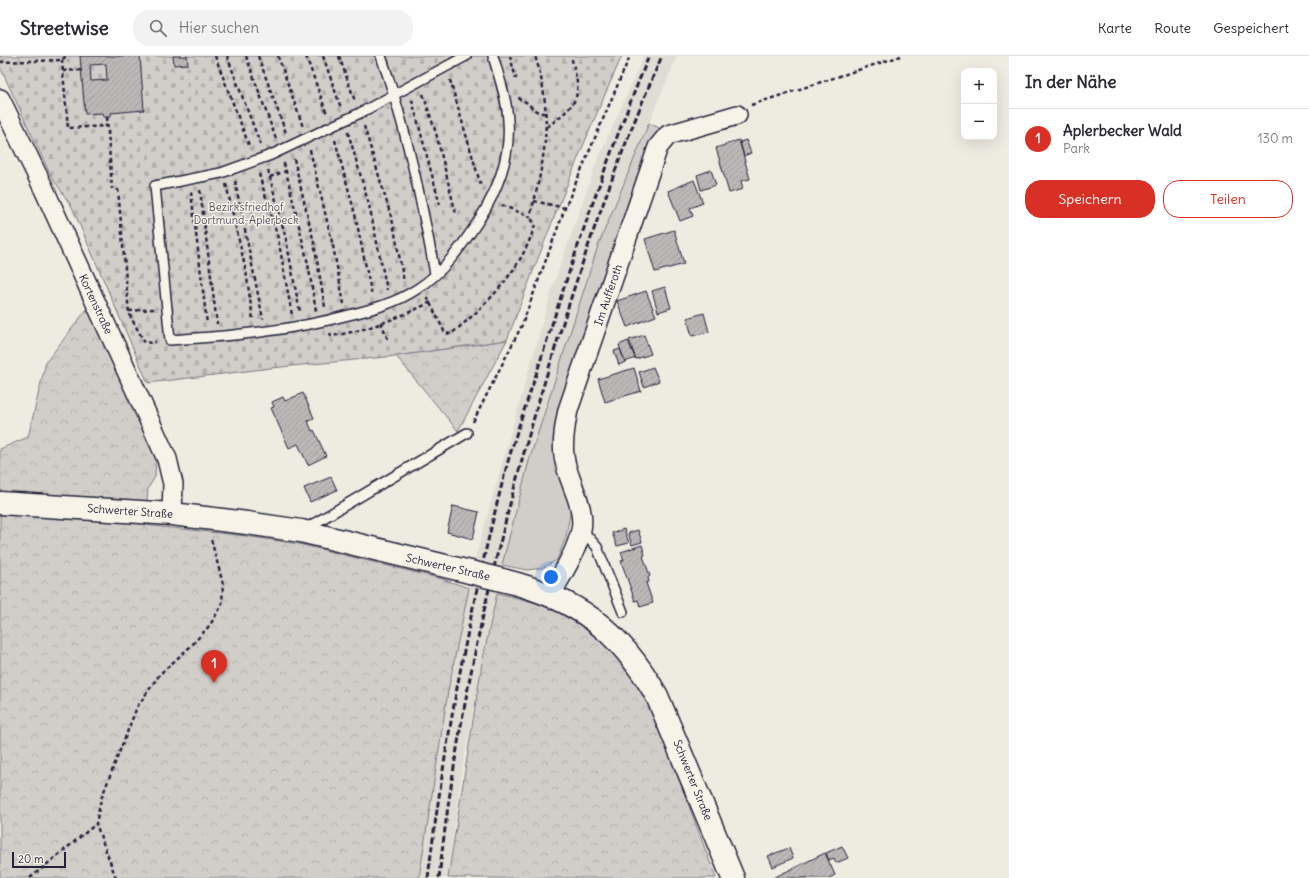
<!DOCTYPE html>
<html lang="de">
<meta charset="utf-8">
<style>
body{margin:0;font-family:Delius,sans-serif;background:#f2f2f3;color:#2b2b33}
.controls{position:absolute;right:12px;top:12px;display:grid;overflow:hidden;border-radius:8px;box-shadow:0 4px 16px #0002}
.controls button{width:36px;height:36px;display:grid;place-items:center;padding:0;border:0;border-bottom:1px solid #e1e1e2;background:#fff;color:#2b2b33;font:20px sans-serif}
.scale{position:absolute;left:12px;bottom:10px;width:54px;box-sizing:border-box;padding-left:4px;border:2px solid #22223b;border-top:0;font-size:11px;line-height:14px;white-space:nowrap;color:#22223b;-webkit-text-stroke:3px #f7f3e8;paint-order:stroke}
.you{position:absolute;left:551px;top:521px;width:14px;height:14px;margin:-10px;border:3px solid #fff;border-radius:50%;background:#1a73e8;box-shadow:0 0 0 6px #1a73e833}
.badge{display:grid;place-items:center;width:26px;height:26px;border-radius:50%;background:#d93025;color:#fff;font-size:13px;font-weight:700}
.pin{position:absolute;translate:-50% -33px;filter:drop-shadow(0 1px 2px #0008)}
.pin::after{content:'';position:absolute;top:21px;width:14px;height:12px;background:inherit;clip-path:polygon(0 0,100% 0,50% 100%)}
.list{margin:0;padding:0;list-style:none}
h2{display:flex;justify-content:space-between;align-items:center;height:52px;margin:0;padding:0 16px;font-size:17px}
h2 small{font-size:13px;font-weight:400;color:#7c7c81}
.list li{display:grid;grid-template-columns:26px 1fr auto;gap:12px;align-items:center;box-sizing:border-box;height:60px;padding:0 16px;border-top:1px solid #e1e1e2}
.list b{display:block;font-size:15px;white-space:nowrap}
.list p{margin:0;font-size:13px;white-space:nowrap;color:#7c7c81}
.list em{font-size:13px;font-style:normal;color:#7c7c81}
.actions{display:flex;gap:8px;padding:12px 16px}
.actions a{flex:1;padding:9px 0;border:1px solid #d93025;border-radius:16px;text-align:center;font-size:14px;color:#d93025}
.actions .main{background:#d93025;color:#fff}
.icon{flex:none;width:22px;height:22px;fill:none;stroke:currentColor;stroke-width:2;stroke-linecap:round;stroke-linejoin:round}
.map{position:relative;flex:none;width:1009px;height:822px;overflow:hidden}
header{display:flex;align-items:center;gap:24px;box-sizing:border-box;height:56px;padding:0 20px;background:#fff;border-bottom:1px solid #e1e1e2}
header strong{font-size:19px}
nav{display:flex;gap:22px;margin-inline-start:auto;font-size:14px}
.search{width:280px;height:36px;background:#f2f2f3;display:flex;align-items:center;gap:10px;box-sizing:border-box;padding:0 14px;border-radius:16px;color:#7c7c81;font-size:15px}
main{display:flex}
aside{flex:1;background:#fff}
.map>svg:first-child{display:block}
.built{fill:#dfdcd4}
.grass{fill:#d1cdc9;stroke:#7a7882}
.forest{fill:url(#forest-crowns);stroke:#7a7882}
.cemetery{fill:url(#cemetery-stones);stroke:#7a7882}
.building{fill:url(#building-hatch);stroke:#22223b;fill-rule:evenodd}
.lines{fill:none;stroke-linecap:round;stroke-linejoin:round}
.lane-casing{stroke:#22223b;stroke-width:12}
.street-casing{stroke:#22223b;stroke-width:22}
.secondary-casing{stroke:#22223b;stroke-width:25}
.path{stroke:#22223b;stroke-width:2.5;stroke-dasharray:4 3;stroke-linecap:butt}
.lane{stroke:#f7f3e8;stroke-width:9}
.street{stroke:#f7f3e8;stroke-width:19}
.secondary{stroke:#f7f3e8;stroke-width:22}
.rail{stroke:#22223b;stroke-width:3;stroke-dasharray:6 3;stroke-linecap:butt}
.secondary-bridge-casing{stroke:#22223b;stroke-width:25;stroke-linecap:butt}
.secondary-bridge{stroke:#f7f3e8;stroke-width:22}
.labels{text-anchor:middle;stroke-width:3;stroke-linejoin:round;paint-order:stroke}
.park-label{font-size:11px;fill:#575566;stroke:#f7f3e8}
.street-label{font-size:11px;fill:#22223b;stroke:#f7f3e8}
</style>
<header>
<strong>Streetwise</strong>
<div class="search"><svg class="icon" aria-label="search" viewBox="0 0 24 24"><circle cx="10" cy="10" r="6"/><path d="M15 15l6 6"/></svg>Hier suchen</div>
<nav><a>Karte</a><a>Route</a><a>Gespeichert</a></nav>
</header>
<main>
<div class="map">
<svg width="1009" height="822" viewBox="0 0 1009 822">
<defs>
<pattern id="forest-crowns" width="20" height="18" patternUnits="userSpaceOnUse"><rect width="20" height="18" fill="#d1cdc9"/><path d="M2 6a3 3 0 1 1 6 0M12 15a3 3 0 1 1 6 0" fill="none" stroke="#b3b0ae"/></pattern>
<pattern id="cemetery-stones" width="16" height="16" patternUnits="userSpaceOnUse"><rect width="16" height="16" fill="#d1cdc9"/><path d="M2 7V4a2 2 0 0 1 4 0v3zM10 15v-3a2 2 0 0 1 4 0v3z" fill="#b3b0ae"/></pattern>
<pattern id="building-hatch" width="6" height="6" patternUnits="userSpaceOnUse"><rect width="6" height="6" fill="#bbb8b7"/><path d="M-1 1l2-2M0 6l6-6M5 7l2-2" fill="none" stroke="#a09e9e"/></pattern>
</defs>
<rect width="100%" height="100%" fill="#eeebe1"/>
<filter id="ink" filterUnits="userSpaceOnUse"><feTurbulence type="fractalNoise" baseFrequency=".025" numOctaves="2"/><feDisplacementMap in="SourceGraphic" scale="8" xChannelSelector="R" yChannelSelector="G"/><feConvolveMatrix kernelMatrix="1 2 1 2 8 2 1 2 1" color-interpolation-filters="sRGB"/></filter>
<g filter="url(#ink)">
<path class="built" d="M 644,0 L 677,0 L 598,190 L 529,405 L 502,509 L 482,607 L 462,714 L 448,822 L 419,822 L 448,635 L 475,503 L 552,233 L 596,108 Z"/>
<path class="grass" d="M 649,67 L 659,72 L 557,376 L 571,452 L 566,481 L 557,504 L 542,512 L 527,514 L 502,509 L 529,405 L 598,190 Z"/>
<path class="forest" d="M 91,248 L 156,399 L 155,421 L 148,432 L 145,469 L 246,480 L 299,488 L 442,523 L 469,532 L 448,635 L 419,822 L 0,822 L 0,393 L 28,381 L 46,306 Z
M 507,284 L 458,375 L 396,300 Z
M 497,537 L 546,549 L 575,565 L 614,596 L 638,626 L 660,673 L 716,822 L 448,822 L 482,607 Z"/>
<path class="cemetery" d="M 0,0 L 622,0 C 580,93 543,188 507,284 L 396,300 L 271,312 L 148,327 L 72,151 L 51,120 L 0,11 Z"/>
<path class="building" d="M 80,0 L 140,0 L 144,54 L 111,57 L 111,61 L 103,61 L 102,57 L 85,58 ZM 106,8 L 107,24 L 91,25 L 90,9 Z
M 173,0 L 187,0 L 188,8 L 174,9 Z
M 739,84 L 750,123 L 741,125 L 743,133 L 729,137 L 716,92 Z
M 746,84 L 751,97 L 744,100 L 740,86 Z
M 711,114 L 716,129 L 701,134 L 697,119 Z
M 694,124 L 703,147 L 690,152 L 693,160 L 680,165 L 668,135 Z
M 674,174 L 684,208 L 655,216 L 645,183 Z
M 665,231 L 671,252 L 658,256 L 652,235 Z
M 646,235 L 656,260 L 627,271 L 617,245 Z
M 704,257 L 709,276 L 692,280 L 687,262 Z
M 644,279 L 651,298 L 636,303 L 629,284 Z
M 628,285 L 635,302 L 625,306 L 619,289 Z
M 620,293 L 625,306 L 619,309 L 614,295 Z
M 653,311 L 659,325 L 644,331 L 639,316 Z
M 634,312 L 641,335 L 605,346 L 598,323 Z
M 303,337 L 314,362 L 308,365 L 312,375 L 314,374 L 326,400 L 308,409 L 298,388 L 289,392 L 271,352 L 274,351 L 272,346 L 283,341 L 285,345 Z
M 331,421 L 337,434 L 310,446 L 304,432 Z
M 453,450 L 479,456 L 473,483 L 447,476 Z
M 624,473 L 629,487 L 617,490 L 612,477 Z
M 638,474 L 642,486 L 632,489 L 628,477 Z
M 642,489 L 645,499 L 643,500 L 650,520 L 648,521 L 649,526 L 646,527 L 653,547 L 640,551 L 638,544 L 635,545 L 621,505 L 624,504 L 621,496 Z
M 842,790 L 848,802 L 836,807 L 834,802 L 829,804 L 826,797 Z
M 789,792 L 793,802 L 773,811 L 768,800 Z
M 825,797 L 835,819 L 829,822 L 773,822 Z"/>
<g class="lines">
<g class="lane-casing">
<path id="lane" d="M 381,0 C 406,70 422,145 435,218
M 466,0 L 360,57 L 271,99 L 221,117 L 155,130 L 170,284 C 231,280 290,275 349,259 C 373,253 396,247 417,233 C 443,217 462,190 479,164 C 497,135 511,100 508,65 C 507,43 499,21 493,0
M 305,473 L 467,377
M 581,473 L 597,491 L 623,556"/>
</g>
<g class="street-casing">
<path id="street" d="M 0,43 L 43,131 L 167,403 L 173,428 L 172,458
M 551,538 C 562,518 576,497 581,474 C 586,449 567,425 564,400 C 562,385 565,369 568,354 L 658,91 L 668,79 L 737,59"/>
</g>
<g class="secondary-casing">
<path id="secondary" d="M 0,447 L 172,458 L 247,467 L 301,475 L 470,516
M 502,524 C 576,542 619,573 657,640 L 733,822"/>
</g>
<path class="path" d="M 215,0 L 250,92
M 227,0 L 261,90
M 246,0 L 276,83
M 258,0 L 286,77
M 278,0 L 303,71
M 306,0 L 327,58
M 323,0 L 341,52
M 339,0 L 355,45
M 510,0 L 516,23
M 62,4 L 68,72 L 107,70
M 0,6 L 62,4 L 66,0
M 63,15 L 81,14
M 450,24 L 481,130
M 423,38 L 436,77 L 456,158
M 519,41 L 520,44 C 531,45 532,59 547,57
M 412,44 L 440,149
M 751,49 L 901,0
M 107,61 L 112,133
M 364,70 L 393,167 L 404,226
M 547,71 C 581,45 582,41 571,0
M 348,76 L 369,149 L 387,234
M 335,84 L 355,158 L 372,240
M 310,94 L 333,190 L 344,248
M 294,103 L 314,187 L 325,251
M 284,107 L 308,208 L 316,255
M 268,114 L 286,183 L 300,257
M 259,118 L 278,182 L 292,259
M 270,121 L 286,115
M 235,125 L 263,263
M 226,128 L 246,215 L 253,264
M 118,133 L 129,258 L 145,287 L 156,286
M 200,134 L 217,268
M 191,136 L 207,268
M 534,145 L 565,152
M 502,149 L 530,161 C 545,103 554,58 535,0
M 427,241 L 445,277 L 451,278 C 486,250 523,213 535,168 L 530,161
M 129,255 L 154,253
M 381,266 L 388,284
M 330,277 L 331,280 C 365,275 399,262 431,246
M 473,366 L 522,269 L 565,152 L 630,0
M 30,822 L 96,768
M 116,822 L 96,768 L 101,743 L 137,651 L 160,618 L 191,590 L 210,569 L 222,549 L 223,528 L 211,483"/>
<use href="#lane" class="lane"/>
<use href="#street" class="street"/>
<use href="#secondary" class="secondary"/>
<path class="rail" d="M 428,822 C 445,683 471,544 507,409 C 517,373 530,338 541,303 C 573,201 608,99 649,0
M 439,822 C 459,640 502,460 557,286 C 587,189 621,93 662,0"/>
<g class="secondary-bridge-casing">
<path id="secondary-bridge" d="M 470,516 L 502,524"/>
</g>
<use href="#secondary-bridge" class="secondary-bridge"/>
</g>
</g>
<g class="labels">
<g class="park-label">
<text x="246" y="155">Bezirksfriedhof<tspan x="246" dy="13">Dortmund-Aplerbeck</tspan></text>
</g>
<g class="street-label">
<text transform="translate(608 239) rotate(-71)" y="4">Im Aufferoth</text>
<text transform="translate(96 248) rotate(65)" y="4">Kortenstraße</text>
<text transform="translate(130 455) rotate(4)" y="4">Schwerter Straße</text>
<text transform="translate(448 511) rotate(13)" y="4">Schwerter Straße</text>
<text transform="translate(693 724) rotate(68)" y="4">Schwerter Straße</text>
</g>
</g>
</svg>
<div class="controls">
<button>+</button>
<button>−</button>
</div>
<div class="scale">20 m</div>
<div class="you"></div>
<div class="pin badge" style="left:214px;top:627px">1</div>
</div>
<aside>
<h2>In der Nähe<small></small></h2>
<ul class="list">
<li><span class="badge">1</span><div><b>Aplerbecker Wald</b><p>Park</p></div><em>130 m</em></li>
</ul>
<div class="actions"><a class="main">Speichern</a><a>Teilen</a></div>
</aside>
</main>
